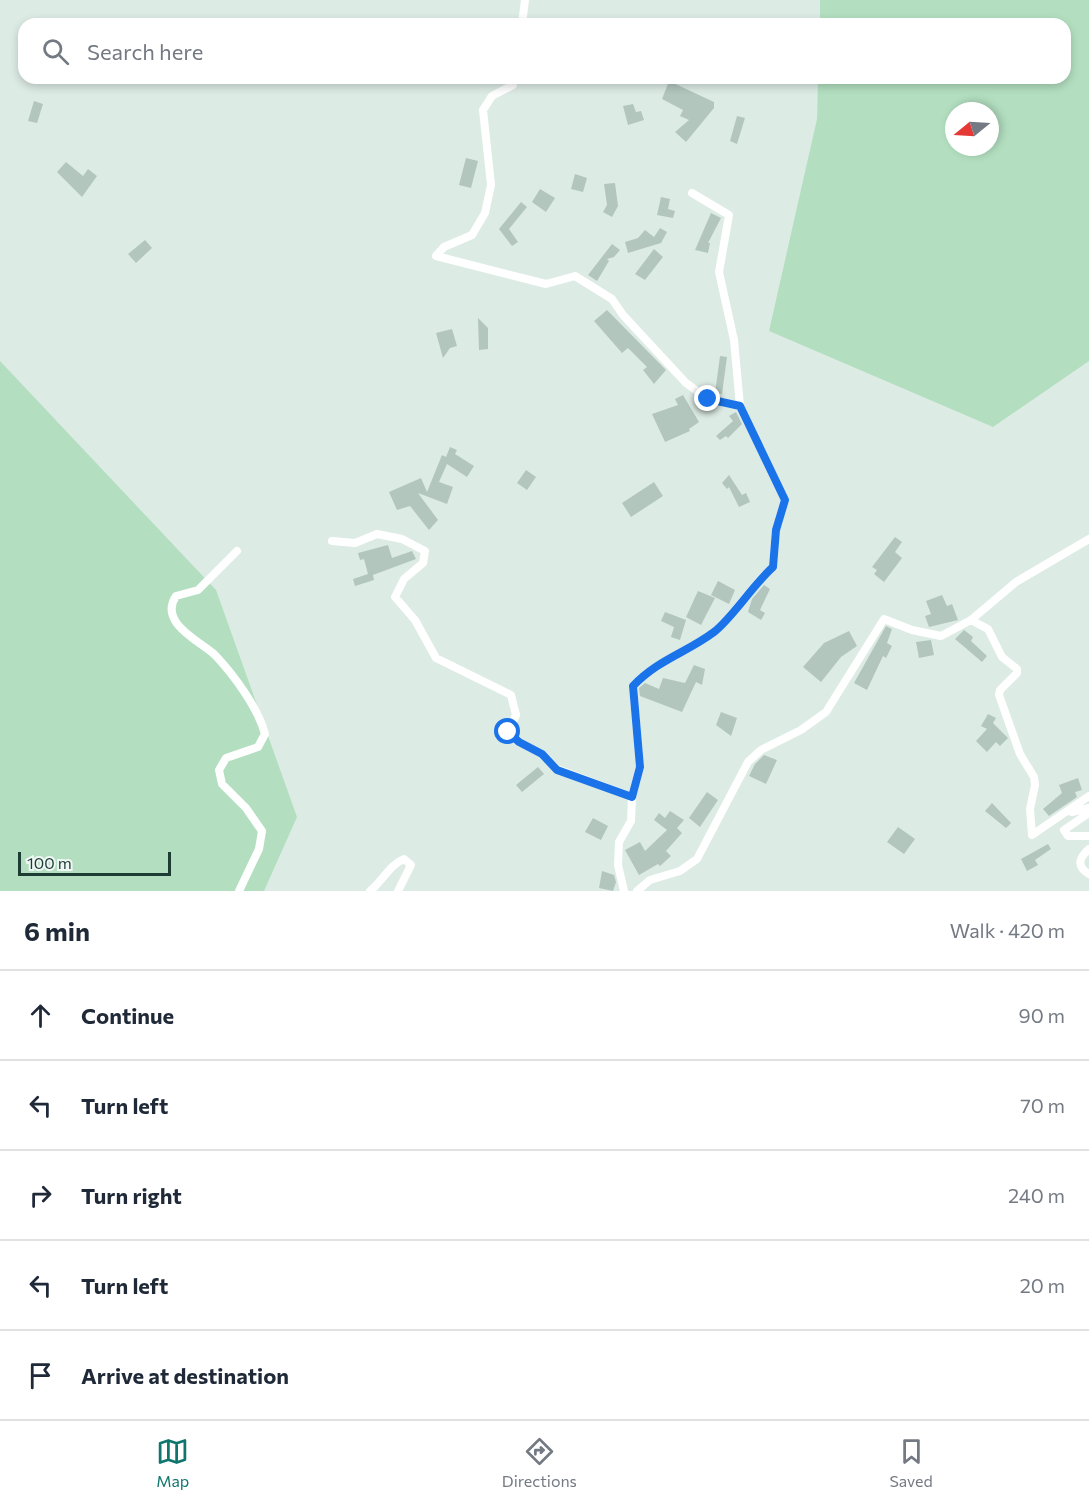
<!DOCTYPE html>
<meta charset="utf-8">
<style>
body{margin:0;font-family:Commissioner,sans-serif;background:#f6f6f7;color:#1f2937}
.compass{position:absolute;left:945px;top:102px;width:54px;height:54px;border-radius:50%;background:#fff;box-shadow:0 3px 9px #0003;rotate:252deg}
.scale{position:absolute;left:18px;bottom:15px;width:153px;box-sizing:border-box;padding-left:6px;border:3px solid #1d3c34;border-top:0;font-size:16px;line-height:21px;white-space:nowrap;color:#1d3c34;-webkit-text-stroke:4px #eef7f3;paint-order:stroke}
.stop{position:absolute;width:18px;height:18px;margin:-14px;border:4px solid #1a73e8;border-radius:50%;background:#fff}
.stop.end{background:#1a73e8;border-color:#fff;box-shadow:0 2px 6px #0008}
.list{margin:0;padding:0;list-style:none}
h2{display:flex;justify-content:space-between;align-items:center;height:78px;margin:0;padding:0 24px;font-size:26px}
h2 small{font-size:20px;font-weight:400;color:#747a83}
.list li{display:grid;grid-template-columns:39px 1fr auto;gap:18px;align-items:center;box-sizing:border-box;height:90px;padding:0 24px;border-top:2px solid #e0e1e3}
.list b{display:block;font-size:22px;white-space:nowrap}
.list em{font-size:20px;font-style:normal;color:#747a83}
.icon{flex:none;width:33px;height:33px;fill:none;stroke:currentColor;stroke-width:2;stroke-linecap:round;stroke-linejoin:round}
.map{position:relative;flex:none;width:1089px;height:891px;overflow:hidden}
.search{position:absolute;background:#fff;box-shadow:0 3px 9px #0003;left:18px;right:18px;top:18px;height:66px;display:flex;align-items:center;gap:15px;box-sizing:border-box;padding:0 21px;border-radius:18px;color:#747a83;font-size:22px}
.sheet{height:528px;background:#fff}
nav{display:flex;justify-content:space-around;align-items:center;box-sizing:border-box;height:84px;border-top:2px solid #e0e1e3;background:#fff;font-size:16px;color:#747a83}
nav a{display:grid;justify-items:center;gap:3px}
nav .on{color:#0f766e}
.map>svg:first-child{display:block}
.green{fill:#b3dfc0;fill-rule:evenodd}
.building{fill:#b2c6be}
.lines{fill:none;stroke-linecap:round;stroke-linejoin:round}
.street{stroke:#fff;stroke-width:8}
.route{stroke:#1a73e8;stroke-width:8}
</style>
<div class="map">
<svg width="1089" height="891" viewBox="0 0 1089 891">
<rect width="100%" height="100%" fill="#ddebe5"/>
<path class="green" d="M 820,0 L 1089,0 L 1089,361 L 993,427 L 769,331 L 817,119 L 818,78 L 1065,78 L 1065,24 L 820,24 ZM 954,111 L 990,111 L 990,147 L 954,147 Z
M 0,361 L 216,590 L 297,817 L 264,891 L 0,891 Z"/>
<path class="building" d="M 669,81 L 714,102 L 714,108 L 686,142 L 675,132 L 689,120 L 680,116 L 683,110 L 662,99 Z
M 34,101 L 43,104 L 37,123 L 28,121 Z
M 633,104 L 636,112 L 641,111 L 644,120 L 628,125 L 623,106 Z
M 737,116 L 745,118 L 737,144 L 730,141 Z
M 466,158 L 478,161 L 471,188 L 459,185 Z
M 66,162 L 83,176 L 88,169 L 97,176 L 82,197 L 57,172 Z
M 575,174 L 587,178 L 583,192 L 571,189 Z
M 615,183 L 618,206 L 612,217 L 603,212 L 607,205 L 604,184 Z
M 540,189 L 555,198 L 546,212 L 532,202 Z
M 661,197 L 670,199 L 668,209 L 675,211 L 673,218 L 657,215 Z
M 521,202 L 527,207 L 509,229 L 518,242 L 512,246 L 499,229 Z
M 711,213 L 721,218 L 708,243 L 710,243 L 708,253 L 695,250 Z
M 660,228 L 667,232 L 661,243 L 628,253 L 625,242 L 638,238 L 645,230 L 654,237 Z
M 145,240 L 152,248 L 136,263 L 128,254 Z
M 612,244 L 620,250 L 614,257 L 607,259 L 609,261 L 597,281 L 588,275 Z
M 654,249 L 663,257 L 645,280 L 635,274 Z
M 607,310 L 666,370 L 654,384 L 643,370 L 647,367 L 628,348 L 622,353 L 594,321 Z
M 478,318 L 488,328 L 488,349 L 479,350 Z
M 452,329 L 457,346 L 450,348 L 443,358 L 436,333 Z
M 720,356 L 727,357 L 722,394 L 715,393 Z
M 683,395 L 699,422 L 689,429 L 690,431 L 665,442 L 652,414 L 678,405 L 675,399 Z
M 736,412 L 742,424 L 728,438 L 726,436 L 720,440 L 716,436 L 733,421 L 729,416 Z
M 450,447 L 457,450 L 455,454 L 474,466 L 467,477 L 447,464 L 439,482 L 453,487 L 447,504 L 418,493 L 438,520 L 429,530 L 410,506 L 397,510 L 389,492 L 421,478 L 427,492 L 442,455 L 446,457 Z
M 526,470 L 536,477 L 527,490 L 517,483 Z
M 729,475 L 742,495 L 746,493 L 750,502 L 739,507 L 729,487 L 727,489 L 722,483 Z
M 654,482 L 663,496 L 631,517 L 622,503 Z
M 895,537 L 902,542 L 895,552 L 902,558 L 884,582 L 874,574 L 877,570 L 872,567 Z
M 388,545 L 392,558 L 412,551 L 416,559 L 373,575 L 374,580 L 355,586 L 353,579 L 368,574 L 364,559 L 360,560 L 358,553 Z
M 718,581 L 735,590 L 729,604 L 711,595 Z
M 764,585 L 770,589 L 760,610 L 765,613 L 761,620 L 748,612 L 752,599 Z
M 698,591 L 715,598 L 701,625 L 686,617 Z
M 942,595 L 947,606 L 952,604 L 958,620 L 929,627 L 925,616 L 931,614 L 926,601 Z
M 665,612 L 686,620 L 680,640 L 671,637 L 674,627 L 661,621 Z
M 886,626 L 892,629 L 887,643 L 892,646 L 886,658 L 883,656 L 867,690 L 854,683 Z
M 964,630 L 973,637 L 971,641 L 987,656 L 982,662 L 955,639 Z
M 849,631 L 857,646 L 841,657 L 821,682 L 803,667 L 824,643 Z
M 931,640 L 934,655 L 919,658 L 916,642 Z
M 694,665 L 705,669 L 702,685 L 696,682 L 682,712 L 640,696 L 639,688 L 645,683 L 659,689 L 663,678 L 685,683 Z
M 721,712 L 737,718 L 731,736 L 716,725 Z
M 988,714 L 996,718 L 993,723 L 1008,738 L 1000,746 L 996,742 L 987,752 L 976,741 L 987,729 L 981,726 Z
M 764,755 L 777,760 L 766,784 L 749,776 L 755,764 Z
M 538,767 L 544,774 L 522,792 L 516,785 Z
M 1078,778 L 1082,790 L 1075,792 L 1077,797 L 1049,816 L 1043,809 L 1062,793 L 1059,785 Z
M 707,792 L 718,800 L 700,827 L 689,818 Z
M 992,803 L 1011,823 L 1006,828 L 985,811 Z
M 670,811 L 684,820 L 677,828 L 682,833 L 666,851 L 671,856 L 660,866 L 658,864 L 639,875 L 625,850 L 640,842 L 645,851 L 667,830 L 654,820 L 659,813 L 665,818 Z
M 593,818 L 608,826 L 601,840 L 585,832 Z
M 898,827 L 915,839 L 904,854 L 887,842 Z
M 1048,844 L 1051,849 L 1035,860 L 1038,865 L 1027,871 L 1021,859 Z
M 602,871 L 614,875 L 616,882 L 613,891 L 599,888 Z"/>
<g class="lines">
<path class="street" d="M 522,24 L 525,0
M 514,78 L 513,85 L 492,96 L 483,110 L 491,185 L 485,213 L 472,235 L 444,247 L 436,256 L 546,284 L 575,276 L 612,299 L 623,315 L 686,383 L 708,399 L 740,406
M 332,541 L 355,543 L 377,534 L 402,539 L 425,551 L 423,563 L 404,579 L 395,597 L 415,620 L 436,658 L 511,695 L 516,715 L 508,732 L 519,742 L 542,754 L 557,769 L 632,797
M 237,551 L 198,590 L 176,596 C 158,623 200,641 215,655 C 234,675 258,708 265,734 L 258,747 L 226,758 L 219,770 L 222,784 L 246,808 L 262,831 L 259,849 L 239,891
M 971,620 L 988,629 L 1002,657 L 1017,669 L 1017,673 L 1000,690 L 999,695 L 1020,754 L 1034,777 L 1035,785 L 1030,809 L 1032,835 L 1089,796
M 1072,812 L 1089,808
M 1089,813 L 1064,830 L 1068,836 L 1089,836
M 1089,849 C 1079,858 1076,866 1089,874
M 370,891 C 382,882 390,864 404,859 L 411,865 L 398,891
M 624,891 L 618,865 L 619,842 L 631,821 L 632,797 L 640,767 L 633,686 C 659,659 686,653 714,632 C 733,617 751,586 773,567 L 776,530 L 785,500 L 740,406 L 734,340 L 719,272 L 729,215 L 692,193
M 637,891 L 650,880 L 680,871 L 697,859 L 748,762 L 761,750 L 801,730 L 826,712 L 884,619 L 912,630 L 941,636 L 971,620 L 1016,582 L 1089,539"/>
</g>
<g class="lines">
<path class="route" d="M 508,732 L 519,742 L 542,754 L 557,770 L 632,797 L 640,767 L 633,686 C 659,659 686,653 714,632 C 733,617 752,586 773,567 L 776,530 L 785,500 L 740,406 L 708,399"/>
</g>
</svg>
<svg class="compass" viewBox="-18 -18 36 36"><path d="M0-13l5 13h-10z" fill="#e53935"/><path d="M0 13l5-13h-10z" fill="#747a83"/></svg>
<div class="scale">100 m</div>
<div class="stop" style="left:508px;top:732px"></div>
<div class="stop end" style="left:708px;top:399px"></div>
<div class="search"><svg class="icon" aria-label="search" viewBox="0 0 24 24"><circle cx="10" cy="10" r="6"/><path d="M15 15l6 6"/></svg>Search here</div>
</div>
<section class="sheet">
<h2>6 min<small>Walk · 420 m</small></h2>
<ul class="list">
<li><svg class="icon" aria-label="ahead" viewBox="0 0 24 24"><path d="M12 20V5M6 11l6-6 6 6"/></svg><div><b>Continue</b></div><em>90 m</em></li>
<li><svg class="icon" aria-label="left" viewBox="0 0 24 24"><path d="M17 20v-9H6M10 6l-5 5 5 5"/></svg><div><b>Turn left</b></div><em>70 m</em></li>
<li><svg class="icon" aria-label="right" viewBox="0 0 24 24"><path d="M7 20v-9h11M14 6l5 5-5 5"/></svg><div><b>Turn right</b></div><em>240 m</em></li>
<li><svg class="icon" aria-label="left" viewBox="0 0 24 24"><path d="M17 20v-9H6M10 6l-5 5 5 5"/></svg><div><b>Turn left</b></div><em>20 m</em></li>
<li><svg class="icon" aria-label="arrive" viewBox="0 0 24 24"><path d="M6 21V4h12l-3 4 3 4H6"/></svg><div><b>Arrive at destination</b></div></li>
</ul>
</section>
<nav>
<a class="on"><svg class="icon" aria-label="map" viewBox="0 0 24 24"><path d="M3 6l6-2 6 2 6-2v14l-6 2-6-2-6 2zM9 4v14M15 6v14"/></svg>Map</a>
<a><svg class="icon" aria-label="directions" viewBox="0 0 24 24"><path d="M12 3l9 9-9 9-9-9zM9 14v-3h6M13 9l2 2-2 2"/></svg>Directions</a>
<a><svg class="icon" aria-label="saved" viewBox="0 0 24 24"><path d="M7 4h10v16l-5-4-5 4z"/></svg>Saved</a>
</nav>
